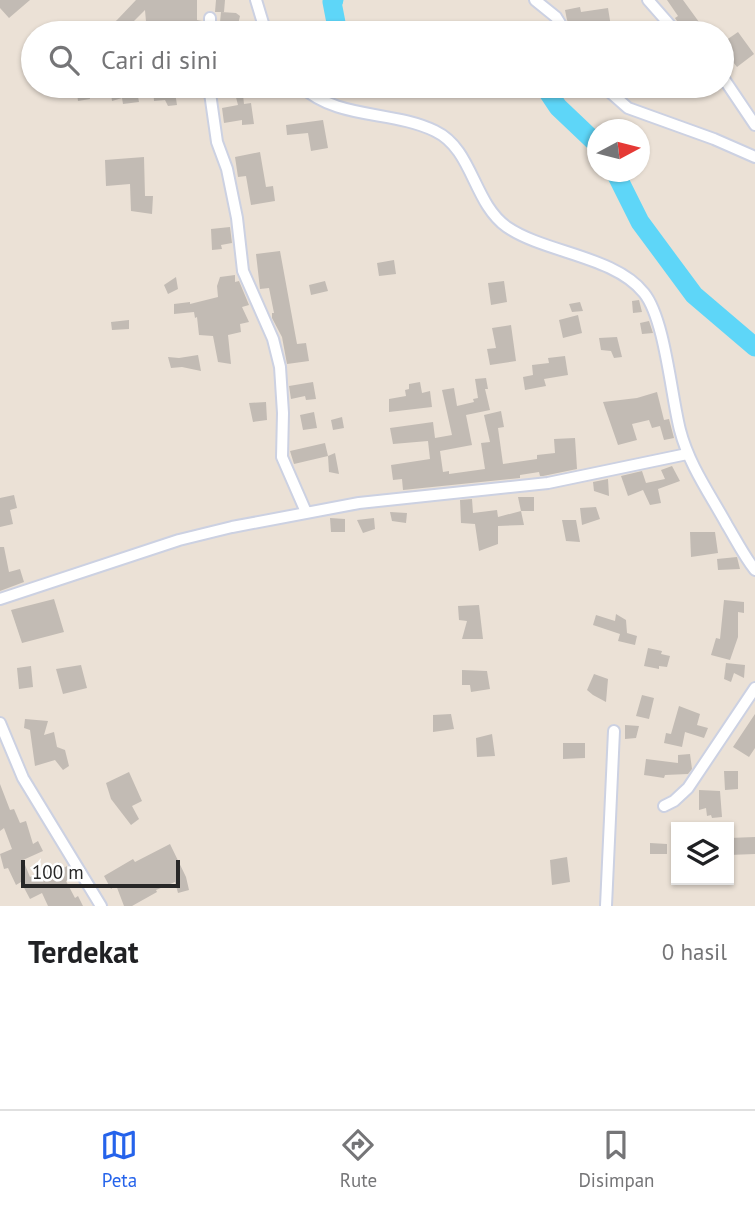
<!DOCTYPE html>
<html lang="id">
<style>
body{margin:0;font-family:"PT Sans",sans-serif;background:#f6f6f6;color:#202124}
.controls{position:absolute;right:21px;bottom:21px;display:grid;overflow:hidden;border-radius:0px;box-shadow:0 2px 5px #0004}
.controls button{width:63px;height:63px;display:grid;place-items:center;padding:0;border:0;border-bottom:2px solid #e0e0e0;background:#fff;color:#202124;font:35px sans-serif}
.compass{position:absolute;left:587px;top:119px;width:63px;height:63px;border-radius:50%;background:#fff;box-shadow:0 2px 5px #0004;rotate:83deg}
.scale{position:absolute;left:21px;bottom:18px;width:159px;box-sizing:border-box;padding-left:7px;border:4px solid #272727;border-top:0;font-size:19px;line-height:24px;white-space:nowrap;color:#272727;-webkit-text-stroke:5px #fff;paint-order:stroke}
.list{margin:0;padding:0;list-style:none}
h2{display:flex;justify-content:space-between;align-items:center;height:91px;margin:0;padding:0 28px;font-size:30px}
h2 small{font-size:23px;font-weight:400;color:#757577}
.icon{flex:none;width:38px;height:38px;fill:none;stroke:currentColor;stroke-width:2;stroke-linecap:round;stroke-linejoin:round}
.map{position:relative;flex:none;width:755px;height:906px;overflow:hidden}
.search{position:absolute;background:#fff;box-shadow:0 2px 5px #0004;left:21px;right:21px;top:21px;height:77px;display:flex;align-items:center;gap:18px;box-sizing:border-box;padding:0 24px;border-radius:38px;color:#757577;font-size:26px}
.sheet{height:203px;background:#fff}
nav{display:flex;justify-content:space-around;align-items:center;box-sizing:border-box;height:98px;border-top:2px solid #e0e0e0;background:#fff;font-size:19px;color:#757577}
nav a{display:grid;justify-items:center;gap:4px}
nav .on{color:#2563eb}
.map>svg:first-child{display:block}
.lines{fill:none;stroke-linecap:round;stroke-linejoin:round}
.river{stroke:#5ed6f8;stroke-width:19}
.building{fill:#c2bbb4}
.street-casing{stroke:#ccd1e2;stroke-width:14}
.street{stroke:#fff;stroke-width:10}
</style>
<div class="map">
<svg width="755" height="906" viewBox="0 0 755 906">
<rect width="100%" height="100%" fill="#ebe1d6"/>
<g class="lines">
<path class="river" d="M 334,0 L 332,2 L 338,33
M 544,86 L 558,107 L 598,145
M 615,172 L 640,222 L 694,295 L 755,347"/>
</g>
<path class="building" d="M 0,0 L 30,0 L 9,18 L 0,8 Z
M 136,0 L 197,0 L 197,20 L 202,21 L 201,33 L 147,33 L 145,10 L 126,29 L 130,33 L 100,33 L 117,20 Z
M 216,0 L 225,0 L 224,12 L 215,12 Z
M 667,0 L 683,0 L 707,33 L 685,33 L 675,18 L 678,16 Z
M 580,7 L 581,12 L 608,8 L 612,33 L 574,33 L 567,20 L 565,10 Z
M 221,12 L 236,13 L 240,16 L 236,33 L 219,33 Z
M 738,32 L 754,54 L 737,67 L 722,48 L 722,43 Z
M 76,86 L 88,86 L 90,99 L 78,101 Z
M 110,86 L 136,86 L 139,102 L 123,104 L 122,98 L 112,101 Z
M 174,86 L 177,105 L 168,106 L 165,100 L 154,101 L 153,87 Z
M 233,86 L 242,86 L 244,104 L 251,103 L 254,124 L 242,125 L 242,120 L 224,123 L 222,108 L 238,105 Z
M 323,120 L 328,148 L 311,151 L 308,133 L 287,135 L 286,125 Z
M 260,152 L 266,187 L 273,186 L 275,201 L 251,205 L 246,176 L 238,177 L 235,157 Z
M 144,157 L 145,196 L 153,196 L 152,214 L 131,211 L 130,184 L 106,186 L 105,160 Z
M 230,227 L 232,243 L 221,245 L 222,249 L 212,250 L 211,229 Z
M 280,251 L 297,344 L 306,343 L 309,361 L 287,364 L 282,337 L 272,318 L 272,313 L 274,313 L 269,288 L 260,289 L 256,254 Z
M 394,260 L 396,274 L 379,276 L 377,263 Z
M 235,275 L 235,282 L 239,281 L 249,305 L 242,307 L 249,322 L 240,324 L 241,332 L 228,335 L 231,364 L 218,362 L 213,336 L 199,335 L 197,317 L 195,318 L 194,312 L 174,314 L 174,304 L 190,302 L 190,304 L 218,297 L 217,286 L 220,277 Z
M 176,277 L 178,289 L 168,294 L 164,285 Z
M 325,281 L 328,291 L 311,295 L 309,285 Z
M 504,281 L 507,302 L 491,305 L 488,283 Z
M 639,300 L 642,312 L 633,313 L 632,301 Z
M 580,302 L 583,311 L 572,312 L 569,304 Z
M 578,315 L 582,333 L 563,338 L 559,320 Z
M 129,320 L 129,329 L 112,330 L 111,322 Z
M 649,321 L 653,333 L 642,334 L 640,323 Z
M 511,325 L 516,361 L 490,365 L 487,349 L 496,348 L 492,328 Z
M 617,337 L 622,357 L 614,358 L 611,351 L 601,350 L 599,338 Z
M 198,355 L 201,371 L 182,367 L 171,368 L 168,357 L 179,358 Z
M 565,356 L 568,375 L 544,379 L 546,386 L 525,390 L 523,377 L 533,375 L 532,365 L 549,363 L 548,358 Z
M 486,378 L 488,389 L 485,389 L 490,410 L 466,415 L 472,445 L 440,451 L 443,472 L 449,471 L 449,474 L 485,469 L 481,443 L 490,442 L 484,415 L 501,411 L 504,427 L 498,428 L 503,464 L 537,459 L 537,455 L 555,453 L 554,439 L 575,438 L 577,469 L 543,476 L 540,476 L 539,472 L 520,475 L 520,478 L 403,490 L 402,479 L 393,480 L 391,465 L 430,459 L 428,441 L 393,444 L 390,428 L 433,422 L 435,438 L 452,435 L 442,390 L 454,388 L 457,406 L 474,402 L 473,399 L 478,398 L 475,379 Z
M 313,382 L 316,399 L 306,400 L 305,396 L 291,399 L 289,386 Z
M 420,382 L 422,393 L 430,391 L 432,407 L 389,412 L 389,399 L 406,396 L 405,390 L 409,389 L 409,384 Z
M 657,392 L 664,420 L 669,419 L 674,438 L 664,440 L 660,426 L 652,428 L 649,420 L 632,424 L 637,440 L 618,445 L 603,402 L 637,398 Z
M 266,402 L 267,420 L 253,422 L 249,403 Z
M 314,412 L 317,428 L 303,430 L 300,415 Z
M 342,417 L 344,428 L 333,430 L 331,420 Z
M 325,443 L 328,456 L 294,464 L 290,451 Z
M 335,453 L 339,474 L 329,472 L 328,456 Z
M 672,466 L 680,481 L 658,489 L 661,503 L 650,505 L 643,490 L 628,496 L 621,476 L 642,471 L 646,483 L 665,479 L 661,470 Z
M 608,479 L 609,496 L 594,491 L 593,482 Z
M 14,495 L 17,508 L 10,510 L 13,524 L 0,527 L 0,498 Z
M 518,497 L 534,497 L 534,511 L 521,511 Z
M 472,499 L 473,513 L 497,510 L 498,517 L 521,511 L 524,525 L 498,526 L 498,544 L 479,551 L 475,524 L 461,523 L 460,500 Z
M 596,507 L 600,519 L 582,525 L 580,508 Z
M 390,512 L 407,513 L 406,523 L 392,521 Z
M 330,518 L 345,519 L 345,532 L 331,532 Z
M 374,518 L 375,529 L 363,533 L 357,520 Z
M 562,520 L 576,520 L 580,542 L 566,541 Z
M 690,532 L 715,532 L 718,553 L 691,557 Z
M 0,547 L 4,547 L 9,572 L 20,569 L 24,582 L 0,591 Z
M 737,557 L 740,569 L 718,570 L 717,559 Z
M 54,599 L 64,632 L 22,643 L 11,610 Z
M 724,600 L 744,602 L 744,613 L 738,612 L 738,637 L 730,660 L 711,655 L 716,638 L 720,639 Z
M 479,605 L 483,639 L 462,639 L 467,621 L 459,620 L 458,606 Z
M 616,614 L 626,620 L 627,633 L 637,636 L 635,645 L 618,641 L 620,634 L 593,625 L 596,615 L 615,621 Z
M 648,648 L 662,651 L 661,654 L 670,656 L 667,667 L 659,666 L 659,669 L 644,666 Z
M 726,663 L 745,665 L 744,678 L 734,673 L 731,682 L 724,679 Z
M 81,665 L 87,688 L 63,694 L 56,669 Z
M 31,666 L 33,687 L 19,689 L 17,668 Z
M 462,670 L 487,671 L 490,689 L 471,692 L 470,685 L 462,685 Z
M 594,674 L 608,679 L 606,702 L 593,695 L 587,690 Z
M 642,695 L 654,698 L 649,719 L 636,716 Z
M 679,706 L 700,714 L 697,725 L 708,728 L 704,738 L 685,732 L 682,747 L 664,743 L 666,733 L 671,734 Z
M 451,714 L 454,729 L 433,732 L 433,715 Z
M 755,714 L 755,748 L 749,757 L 733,747 Z
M 25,719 L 48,721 L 44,735 L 54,732 L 57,747 L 65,750 L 69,766 L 63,770 L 55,760 L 35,766 L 30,730 L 24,728 Z
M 625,725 L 639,726 L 636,738 L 625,739 Z
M 492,734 L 495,756 L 477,757 L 476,738 Z
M 563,743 L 585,743 L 585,758 L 563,759 Z
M 690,754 L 692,769 L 688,774 L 665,775 L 664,778 L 644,775 L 646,759 L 678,763 L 678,755 Z
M 724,771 L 738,771 L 738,789 L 725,790 Z
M 129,772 L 142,801 L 132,806 L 139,819 L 131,825 L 111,799 L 106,783 Z
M 0,784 L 10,810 L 14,809 L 20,823 L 26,821 L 33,844 L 38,841 L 43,851 L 23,860 L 30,877 L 59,862 L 62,869 L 67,866 L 73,877 L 66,881 L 75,898 L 78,896 L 83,906 L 48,906 L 42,893 L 30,899 L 21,882 L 16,885 L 8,868 L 4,869 L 0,854 L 12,849 L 4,828 L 0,831 Z
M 699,790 L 720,791 L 722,817 L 712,818 L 711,815 L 707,816 L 706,808 L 699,810 Z
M 755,837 L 755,854 L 729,855 L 729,838 Z
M 650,843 L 667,844 L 667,854 L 650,854 Z
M 170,844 L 186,877 L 189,890 L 178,893 L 175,882 L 156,890 L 157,892 L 132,906 L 124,906 L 116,885 L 111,889 L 104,876 L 133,859 L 135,862 Z
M 567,857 L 570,882 L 552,885 L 550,860 Z"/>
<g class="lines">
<g class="street-casing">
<path id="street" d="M 256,0 L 266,33
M 535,0 L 556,17 L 566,33
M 648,0 L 677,33
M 210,33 L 210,18
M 722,76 L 755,125
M 209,86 L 217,142 L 227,169 L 237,218 L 243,271 L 273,339 L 280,367 L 283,413 L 282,457 L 306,512
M 301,86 C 338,120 392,110 435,131 C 473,149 473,203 507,227 C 545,253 615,256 644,293 C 665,319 671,395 680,430 C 689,465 710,494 727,525 C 736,540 744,556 755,570
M 603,86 L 628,108 L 714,139 L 755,157
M 0,599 L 179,540 L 232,527 L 359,503 L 548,483 L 687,454
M 0,723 L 23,778 L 101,906
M 664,806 L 674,801 L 688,788 L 755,688
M 606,906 L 614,731"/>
</g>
<use href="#street" class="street"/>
</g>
</svg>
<div class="controls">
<button><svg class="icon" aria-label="layers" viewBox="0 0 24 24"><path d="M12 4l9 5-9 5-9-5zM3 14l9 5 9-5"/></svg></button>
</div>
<svg class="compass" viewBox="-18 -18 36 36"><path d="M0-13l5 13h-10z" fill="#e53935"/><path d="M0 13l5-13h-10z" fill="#757577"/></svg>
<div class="scale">100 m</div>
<div class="search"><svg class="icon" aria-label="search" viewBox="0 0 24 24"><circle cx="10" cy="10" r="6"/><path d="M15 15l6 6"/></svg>Cari di sini</div>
</div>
<section class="sheet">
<h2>Terdekat<small>0 hasil</small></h2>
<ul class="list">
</ul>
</section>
<nav>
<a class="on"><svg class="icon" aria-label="map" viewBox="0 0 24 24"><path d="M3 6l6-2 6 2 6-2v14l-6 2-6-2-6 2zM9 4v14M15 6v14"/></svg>Peta</a>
<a><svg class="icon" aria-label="directions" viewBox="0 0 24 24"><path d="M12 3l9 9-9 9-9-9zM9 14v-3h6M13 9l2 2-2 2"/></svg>Rute</a>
<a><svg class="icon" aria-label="saved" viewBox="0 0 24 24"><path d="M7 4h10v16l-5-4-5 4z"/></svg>Disimpan</a>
</nav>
